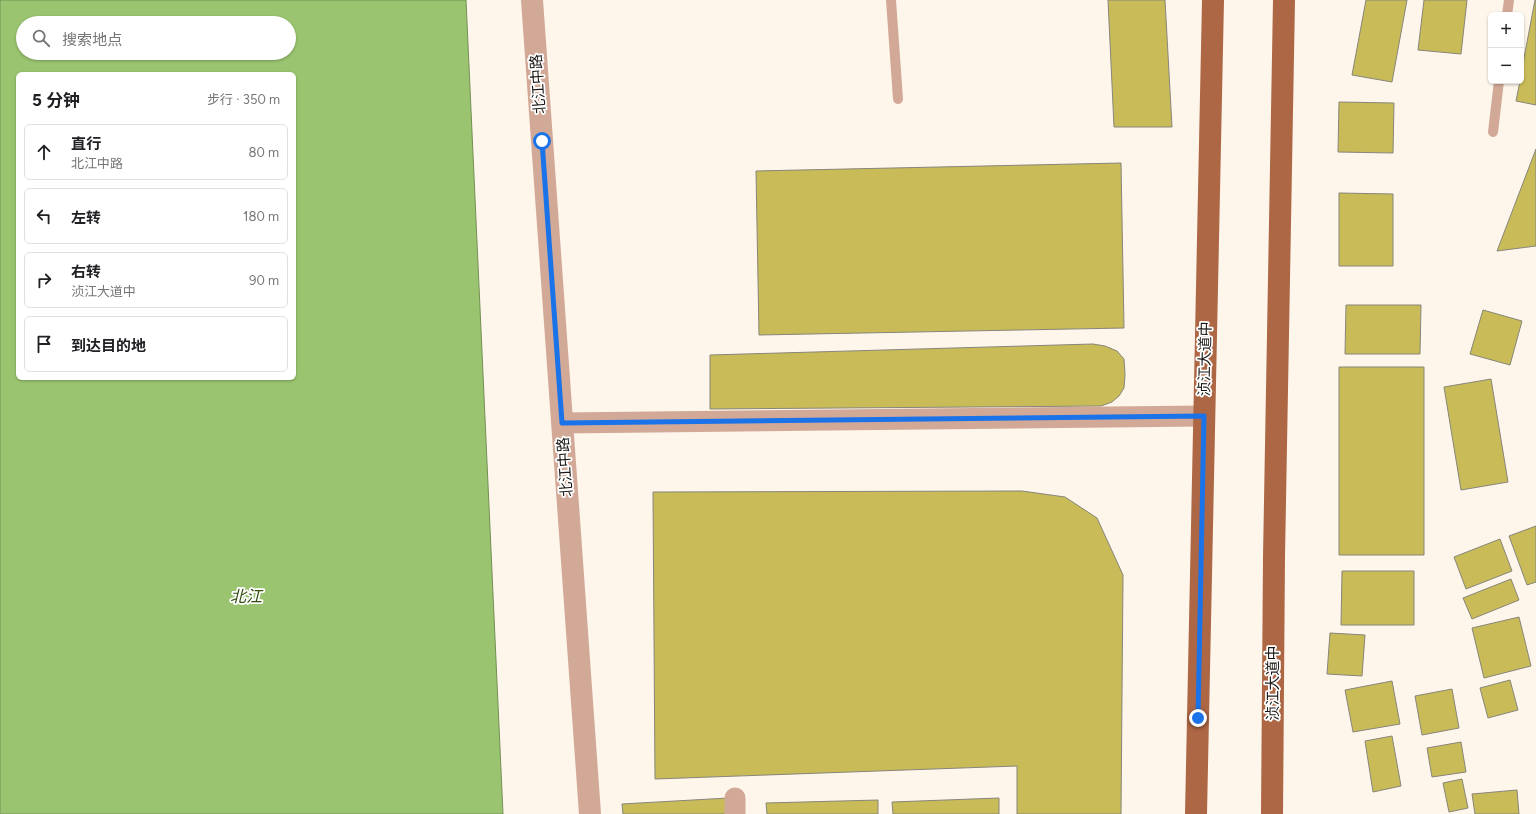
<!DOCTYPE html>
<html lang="zh">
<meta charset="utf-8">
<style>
body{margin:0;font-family:Figtree,"Noto Sans SC",sans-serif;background:#f6f6f6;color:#202124}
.controls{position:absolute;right:12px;top:12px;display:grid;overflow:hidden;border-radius:6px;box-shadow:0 1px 3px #0004}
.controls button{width:36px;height:36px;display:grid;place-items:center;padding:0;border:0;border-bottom:1px solid #e0e0e0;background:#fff;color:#202124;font:20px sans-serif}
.stop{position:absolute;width:12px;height:12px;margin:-9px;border:3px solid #1a73e8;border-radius:50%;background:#fff}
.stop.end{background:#1a73e8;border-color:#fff;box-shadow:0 1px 4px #0008}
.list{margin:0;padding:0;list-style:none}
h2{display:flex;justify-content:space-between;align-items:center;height:52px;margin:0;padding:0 16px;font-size:17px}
h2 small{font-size:13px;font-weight:400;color:#757577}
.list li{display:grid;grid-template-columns:26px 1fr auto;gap:12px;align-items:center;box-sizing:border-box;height:56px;margin:0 8px 8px;padding:0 8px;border:1px solid #e0e0e0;border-radius:6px}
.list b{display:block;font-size:15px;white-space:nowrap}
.list p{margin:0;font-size:13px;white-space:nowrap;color:#757577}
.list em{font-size:13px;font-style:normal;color:#757577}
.icon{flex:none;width:22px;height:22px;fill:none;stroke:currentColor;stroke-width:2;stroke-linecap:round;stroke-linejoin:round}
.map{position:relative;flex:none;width:1536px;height:814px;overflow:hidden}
.search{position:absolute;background:#fff;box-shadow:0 1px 3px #0004;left:16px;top:16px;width:280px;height:44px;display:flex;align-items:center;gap:10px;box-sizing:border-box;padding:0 14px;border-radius:22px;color:#757577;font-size:15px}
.panel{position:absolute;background:#fff;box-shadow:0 1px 3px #0004;left:16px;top:72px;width:280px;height:308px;border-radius:6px}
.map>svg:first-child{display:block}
.water{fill:#9ac46f;stroke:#749054;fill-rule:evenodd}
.building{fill:#c8bb58;stroke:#87867a}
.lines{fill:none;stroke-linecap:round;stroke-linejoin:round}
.service{stroke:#d2a997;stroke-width:10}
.minor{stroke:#d2a997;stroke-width:21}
.tertiary{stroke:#d2a997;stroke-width:22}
.primary{stroke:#ae6745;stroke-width:22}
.route{stroke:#1a73e8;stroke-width:5}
.labels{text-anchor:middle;stroke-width:3.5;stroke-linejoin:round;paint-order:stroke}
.street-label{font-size:15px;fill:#1a1714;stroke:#fff}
.water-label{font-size:16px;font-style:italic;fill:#324c10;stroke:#fff}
</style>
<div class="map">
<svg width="1536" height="814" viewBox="0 0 1536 814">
<rect width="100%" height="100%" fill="#fef5eb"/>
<path class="water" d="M 0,0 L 466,0 L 503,814 L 0,814 ZM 23,23 L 289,23 L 289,53 L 23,53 ZM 18,74 L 294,74 L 294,378 L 18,378 Z"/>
<path class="building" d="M 1108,0 L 1165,0 L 1172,127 L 1114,127 Z
M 1366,0 L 1407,0 L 1392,82 L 1352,75 Z
M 1424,0 L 1467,0 L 1461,54 L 1418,50 Z
M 1535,0 L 1536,0 L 1536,105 L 1516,101 L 1520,81 L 1521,81 L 1521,74 Z
M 1339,102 L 1394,103 L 1393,153 L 1338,152 Z
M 1536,149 L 1536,246 L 1497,251 Z
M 1121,163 L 1124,328 L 759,335 L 756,171 Z
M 1339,193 L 1393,194 L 1393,266 L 1339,266 Z
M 1346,305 L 1421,305 L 1420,354 L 1345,354 Z
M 1483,310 L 1522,321 L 1510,365 L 1470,354 Z
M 1093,344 L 1105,346 L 1117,351 L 1124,359 L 1125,375 L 1124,388 L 1119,396 L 1112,402 L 1101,406 L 710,409 L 710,355 Z
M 1339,367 L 1424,367 L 1424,555 L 1339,555 Z
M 1491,379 L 1508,482 L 1461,490 L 1444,387 Z
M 1022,491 L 1065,497 L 1097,518 L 1123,575 L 1121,814 L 1017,814 L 1017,766 L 655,779 L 653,492 Z
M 1536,526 L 1536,582 L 1527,585 L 1509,536 Z
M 1500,539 L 1512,571 L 1466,589 L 1454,557 Z
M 1342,571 L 1414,571 L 1414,625 L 1341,625 Z
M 1511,579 L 1519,600 L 1472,619 L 1463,598 Z
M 1519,617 L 1531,666 L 1484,678 L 1472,628 Z
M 1330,633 L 1365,635 L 1362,676 L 1327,674 Z
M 1510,680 L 1518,710 L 1488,718 L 1480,688 Z
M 1392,681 L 1400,724 L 1353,732 L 1345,690 Z
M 1452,689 L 1459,728 L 1422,735 L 1415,696 Z
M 1392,736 L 1401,786 L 1373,792 L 1365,741 Z
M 1461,742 L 1466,772 L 1432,777 L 1427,748 Z
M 1462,779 L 1468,808 L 1449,812 L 1443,783 Z
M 1517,790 L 1519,814 L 1475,814 L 1472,794 Z
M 728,798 L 728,814 L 623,814 L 622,804 Z
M 999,798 L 999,814 L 893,814 L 892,802 Z
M 878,800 L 878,814 L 767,814 L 766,803 Z"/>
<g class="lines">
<path class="service" d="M 891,0 L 898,99
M 1507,15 L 1509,0
M 1493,132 L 1499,81"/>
<path class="minor" d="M 562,423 L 1204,416
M 735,798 L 735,814"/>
<path class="tertiary" d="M 532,0 L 590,814"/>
<path class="primary" d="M 1196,814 L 1213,0
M 1272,814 L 1274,557 L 1284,0"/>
</g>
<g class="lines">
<path class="route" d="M 542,141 L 562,423 L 1204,416 L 1198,718"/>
</g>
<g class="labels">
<g class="street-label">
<text transform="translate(538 84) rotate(-94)" y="5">北江中路</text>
<text transform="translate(1205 359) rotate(-89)" y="5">浈江大道中</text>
<text transform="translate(565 467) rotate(-94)" y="5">北江中路</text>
<text transform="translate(1273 683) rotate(-90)" y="5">浈江大道中</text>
</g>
<g class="water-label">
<text x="246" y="602">北江</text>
</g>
</g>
</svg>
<div class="controls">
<button>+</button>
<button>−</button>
</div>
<div class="stop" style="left:542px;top:141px"></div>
<div class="stop end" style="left:1198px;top:718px"></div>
<div class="search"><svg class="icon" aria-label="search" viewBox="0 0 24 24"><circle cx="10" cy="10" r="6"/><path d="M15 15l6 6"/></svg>搜索地点</div>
<section class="panel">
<h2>5 分钟<small>步行 · 350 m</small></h2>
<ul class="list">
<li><svg class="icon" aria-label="ahead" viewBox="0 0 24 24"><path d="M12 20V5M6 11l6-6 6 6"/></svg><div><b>直行</b><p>北江中路</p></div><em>80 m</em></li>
<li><svg class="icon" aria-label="left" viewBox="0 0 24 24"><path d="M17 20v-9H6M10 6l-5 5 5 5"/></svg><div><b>左转</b></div><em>180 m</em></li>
<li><svg class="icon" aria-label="right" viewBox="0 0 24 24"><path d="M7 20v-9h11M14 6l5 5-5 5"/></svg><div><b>右转</b><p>浈江大道中</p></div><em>90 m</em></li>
<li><svg class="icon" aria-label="arrive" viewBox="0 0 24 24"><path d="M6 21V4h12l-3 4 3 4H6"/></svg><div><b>到达目的地</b></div></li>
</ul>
</section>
</div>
